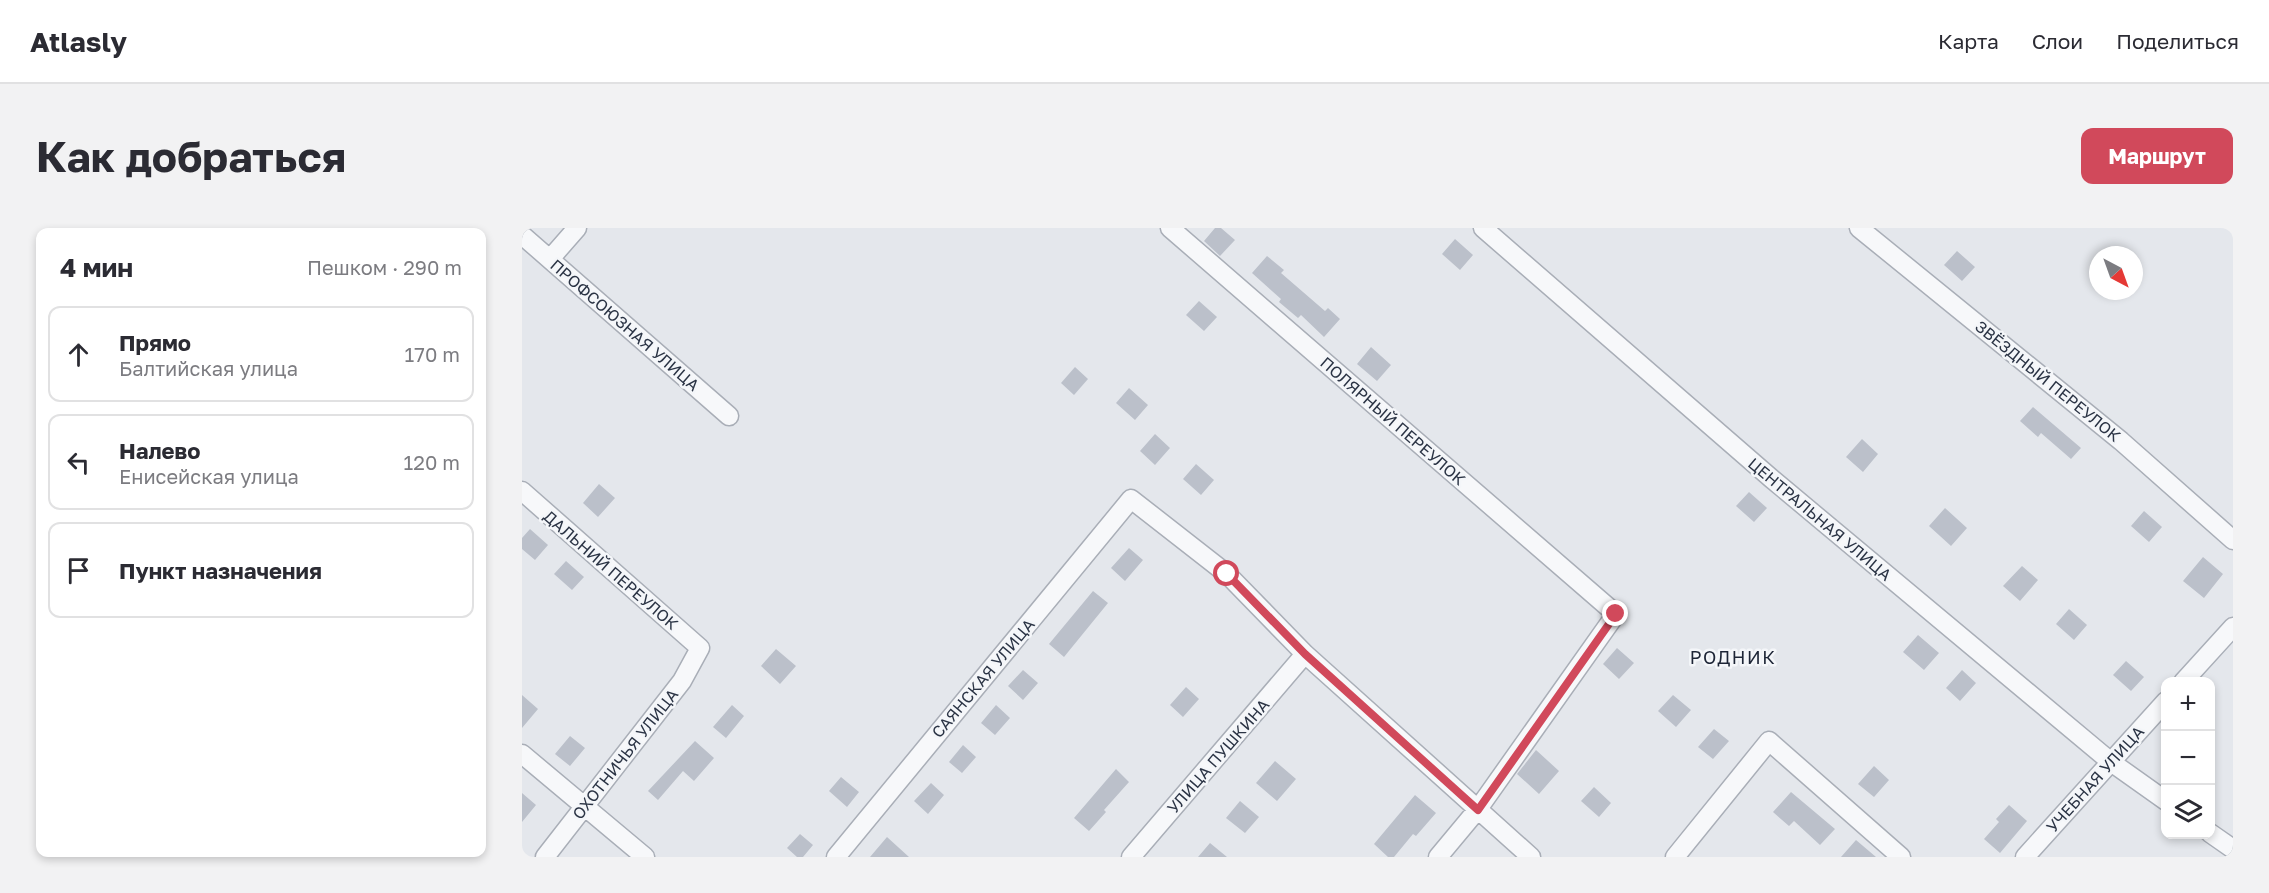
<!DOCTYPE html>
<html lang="ru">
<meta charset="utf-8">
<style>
body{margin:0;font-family:"Golos Text",sans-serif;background:#f2f2f3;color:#2b2b33}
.controls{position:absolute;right:18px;bottom:18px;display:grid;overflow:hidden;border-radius:12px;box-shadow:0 3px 9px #0003}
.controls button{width:54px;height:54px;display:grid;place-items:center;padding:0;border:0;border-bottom:2px solid #e1e1e2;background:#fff;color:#2b2b33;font:30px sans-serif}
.compass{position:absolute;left:1567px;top:18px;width:54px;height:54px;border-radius:50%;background:#fff;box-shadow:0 3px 9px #0003;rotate:139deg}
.stop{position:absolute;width:18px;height:18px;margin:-14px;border:4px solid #d1495b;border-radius:50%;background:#fff}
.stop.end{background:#d1495b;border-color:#fff;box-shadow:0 2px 6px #0008}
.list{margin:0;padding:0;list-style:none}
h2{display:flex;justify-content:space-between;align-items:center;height:78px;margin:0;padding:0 24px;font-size:26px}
h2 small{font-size:20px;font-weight:400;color:#7c7c81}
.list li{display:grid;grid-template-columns:39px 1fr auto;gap:18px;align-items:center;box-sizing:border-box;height:96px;margin:0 12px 12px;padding:0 12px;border:2px solid #e1e1e2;border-radius:12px}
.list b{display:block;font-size:22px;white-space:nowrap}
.list p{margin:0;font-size:20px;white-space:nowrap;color:#7c7c81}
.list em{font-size:20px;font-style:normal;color:#7c7c81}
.icon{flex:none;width:33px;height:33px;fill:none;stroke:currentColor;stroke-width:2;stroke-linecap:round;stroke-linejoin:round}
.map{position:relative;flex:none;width:1711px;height:629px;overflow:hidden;border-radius:12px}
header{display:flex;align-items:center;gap:36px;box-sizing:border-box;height:84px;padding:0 30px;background:#fff;border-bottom:2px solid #e1e1e2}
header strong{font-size:28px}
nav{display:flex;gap:33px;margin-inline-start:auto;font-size:21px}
.intro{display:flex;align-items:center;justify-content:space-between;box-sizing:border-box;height:144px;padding:0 36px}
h1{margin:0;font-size:42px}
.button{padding:15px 27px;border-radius:12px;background:#d1495b;color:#fff;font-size:21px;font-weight:700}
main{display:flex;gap:36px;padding:0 36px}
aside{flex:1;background:#fff;border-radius:12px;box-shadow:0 3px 9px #0003}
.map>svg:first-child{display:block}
.building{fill:#bbc0ca}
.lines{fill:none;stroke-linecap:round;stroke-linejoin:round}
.minor-casing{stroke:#a9aeb7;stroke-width:21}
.minor{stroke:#f7f8fa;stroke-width:18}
.route{stroke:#d1495b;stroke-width:8}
.labels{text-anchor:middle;stroke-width:5;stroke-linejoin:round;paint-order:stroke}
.street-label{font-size:16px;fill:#2b3445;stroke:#f4f6f9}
.neighbourhood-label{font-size:18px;letter-spacing:1.5px;fill:#1d2536;stroke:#f4f6f9}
</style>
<header>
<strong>Atlasly</strong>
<nav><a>Карта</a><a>Слои</a><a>Поделиться</a></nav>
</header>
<div class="intro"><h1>Как добраться</h1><a class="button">Маршрут</a></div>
<main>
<aside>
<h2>4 мин<small>Пешком · 290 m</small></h2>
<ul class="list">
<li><svg class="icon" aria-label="ahead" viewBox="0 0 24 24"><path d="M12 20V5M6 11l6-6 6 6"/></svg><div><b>Прямо</b><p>Балтийская улица</p></div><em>170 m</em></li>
<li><svg class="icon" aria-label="left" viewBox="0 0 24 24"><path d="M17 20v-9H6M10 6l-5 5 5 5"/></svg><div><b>Налево</b><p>Енисейская улица</p></div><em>120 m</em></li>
<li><svg class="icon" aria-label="arrive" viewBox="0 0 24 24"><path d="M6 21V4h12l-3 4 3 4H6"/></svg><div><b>Пункт назначения</b></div></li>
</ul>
</aside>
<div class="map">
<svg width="1711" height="629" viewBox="0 0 1711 629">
<rect width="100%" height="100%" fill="#e4e7ec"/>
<path class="building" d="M 693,0 L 699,0 L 713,12 L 698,28 L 682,13 Z
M 933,11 L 951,27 L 938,42 L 920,26 Z
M 1435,23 L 1453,39 L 1440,53 L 1422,37 Z
M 745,28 L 762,42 L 759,45 L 803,83 L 806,80 L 818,91 L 802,109 L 779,87 L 776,90 L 757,74 L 759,71 L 730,45 Z
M 677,73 L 695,89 L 682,103 L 664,87 Z
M 849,119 L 869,137 L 855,153 L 835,136 Z
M 553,139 L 566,151 L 552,167 L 539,155 Z
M 607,160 L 626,177 L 613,192 L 594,175 Z
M 1511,179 L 1559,220 L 1549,231 L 1519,205 L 1516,209 L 1498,193 Z
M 633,206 L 648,220 L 633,237 L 618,223 Z
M 1340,211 L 1356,226 L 1341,244 L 1324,229 Z
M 674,236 L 692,252 L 679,267 L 661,251 Z
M 77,256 L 93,270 L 76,289 L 61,275 Z
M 1227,264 L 1245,280 L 1232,294 L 1214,278 Z
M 1423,280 L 1445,300 L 1429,318 L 1407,298 Z
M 1622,283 L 1640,299 L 1627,314 L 1609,298 Z
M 8,301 L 26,317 L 13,332 L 0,321 L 0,310 Z
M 607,320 L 621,332 L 603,353 L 589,340 Z
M 1681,329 L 1701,346 L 1682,370 L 1661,353 Z
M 44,333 L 62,349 L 50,362 L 32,346 Z
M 1500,338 L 1516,352 L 1498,373 L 1481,358 Z
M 571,363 L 586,375 L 542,429 L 527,416 Z
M 1547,381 L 1565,397 L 1552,412 L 1534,396 Z
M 1396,407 L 1417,425 L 1402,442 L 1381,424 Z
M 1095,420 L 1112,435 L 1097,451 L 1081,436 Z
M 254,421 L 274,438 L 258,456 L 239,438 Z
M 1604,433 L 1622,449 L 1609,463 L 1591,447 Z
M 501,442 L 516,455 L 501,472 L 486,458 Z
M 1440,442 L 1454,455 L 1438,473 L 1424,460 Z
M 664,459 L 677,471 L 661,489 L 648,477 Z
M 0,467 L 16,481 L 0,500 Z
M 1151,467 L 1169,482 L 1154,499 L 1136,483 Z
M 210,477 L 222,488 L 204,510 L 191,499 Z
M 474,477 L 488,490 L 473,507 L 459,495 Z
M 1192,501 L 1207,513 L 1191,531 L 1176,519 Z
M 48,508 L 63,520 L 48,538 L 33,526 Z
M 173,513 L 192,530 L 172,553 L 161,543 L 136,572 L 126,563 Z
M 441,517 L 454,529 L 440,545 L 427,534 Z
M 1014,522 L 1037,543 L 1017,566 L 995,546 Z
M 753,533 L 774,551 L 755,573 L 734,555 Z
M 1352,538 L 1367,552 L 1352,569 L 1336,556 Z
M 594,541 L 607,554 L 582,582 L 584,584 L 567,603 L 552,590 Z
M 319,549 L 337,564 L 325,579 L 307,563 Z
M 409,555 L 422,567 L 406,586 L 392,573 Z
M 1072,559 L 1089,575 L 1077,589 L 1059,573 Z
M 1269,564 L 1313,601 L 1298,617 L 1272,593 L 1267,598 L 1251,584 Z
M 0,565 L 14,577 L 0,594 Z
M 893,567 L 914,585 L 894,608 L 891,606 L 872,629 L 866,629 L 852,616 Z
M 718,573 L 737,589 L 723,605 L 704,590 Z
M 1487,577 L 1505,593 L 1478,625 L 1462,611 L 1477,594 L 1474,591 Z
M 278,606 L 291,617 L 281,629 L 275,629 L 265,620 Z
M 365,609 L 387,629 L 348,629 Z
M 1334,612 L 1354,629 L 1319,629 Z
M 688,615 L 705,629 L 676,629 Z"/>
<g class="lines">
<g class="minor-casing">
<path id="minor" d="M 648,0 L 1094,386 L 956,581 L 916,629
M 961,0 L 1250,251 L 1589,534 L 1644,573
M 1337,0 L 1599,213 L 1711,312
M 0,7 L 207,188
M 28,31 L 55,0
M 0,263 L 178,420 L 160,453 L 23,629
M 1661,454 L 1711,399
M 0,526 L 123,629
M 1688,605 L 1711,621
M 314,629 L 609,271 L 705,346 L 783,426 L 1009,629
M 609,629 L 783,426
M 1153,629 L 1247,513 L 1379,629
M 1503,629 L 1644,473"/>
</g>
<use href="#minor" class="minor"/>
</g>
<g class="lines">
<path class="route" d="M 705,346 L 783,426 L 956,582 L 1094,386"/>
</g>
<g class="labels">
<g class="street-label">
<text transform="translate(103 97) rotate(41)" y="6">ПРОФСОЮЗНАЯ УЛИЦА</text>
<text transform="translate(1526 153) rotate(39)" y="6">ЗВЁЗДНЫЙ ПЕРЕУЛОК</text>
<text transform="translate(871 193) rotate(41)" y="6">ПОЛЯРНЫЙ ПЕРЕУЛОК</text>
<text transform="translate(1298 291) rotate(40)" y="6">ЦЕНТРАЛЬНАЯ УЛИЦА</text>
<text transform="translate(89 342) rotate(41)" y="6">ДАЛЬНИЙ ПЕРЕУЛОК</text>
<text transform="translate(461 450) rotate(-50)" y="6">САЯНСКАЯ УЛИЦА</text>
<text transform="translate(103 526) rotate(-52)" y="6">ОХОТНИЧЬЯ УЛИЦА</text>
<text transform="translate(696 528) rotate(-49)" y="6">УЛИЦА ПУШКИНА</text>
<text transform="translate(1573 551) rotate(-48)" y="6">УЧЕБНАЯ УЛИЦА</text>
</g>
<g class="neighbourhood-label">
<text x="1211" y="436">РОДНИК</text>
</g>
</g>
</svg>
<div class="controls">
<button>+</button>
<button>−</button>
<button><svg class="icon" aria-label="layers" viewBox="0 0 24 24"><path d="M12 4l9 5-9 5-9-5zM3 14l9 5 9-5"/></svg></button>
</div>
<svg class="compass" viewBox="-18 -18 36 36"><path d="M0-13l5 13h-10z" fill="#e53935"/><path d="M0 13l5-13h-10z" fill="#7c7c81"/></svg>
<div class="stop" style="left:705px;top:346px"></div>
<div class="stop end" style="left:1094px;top:386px"></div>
</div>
</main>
